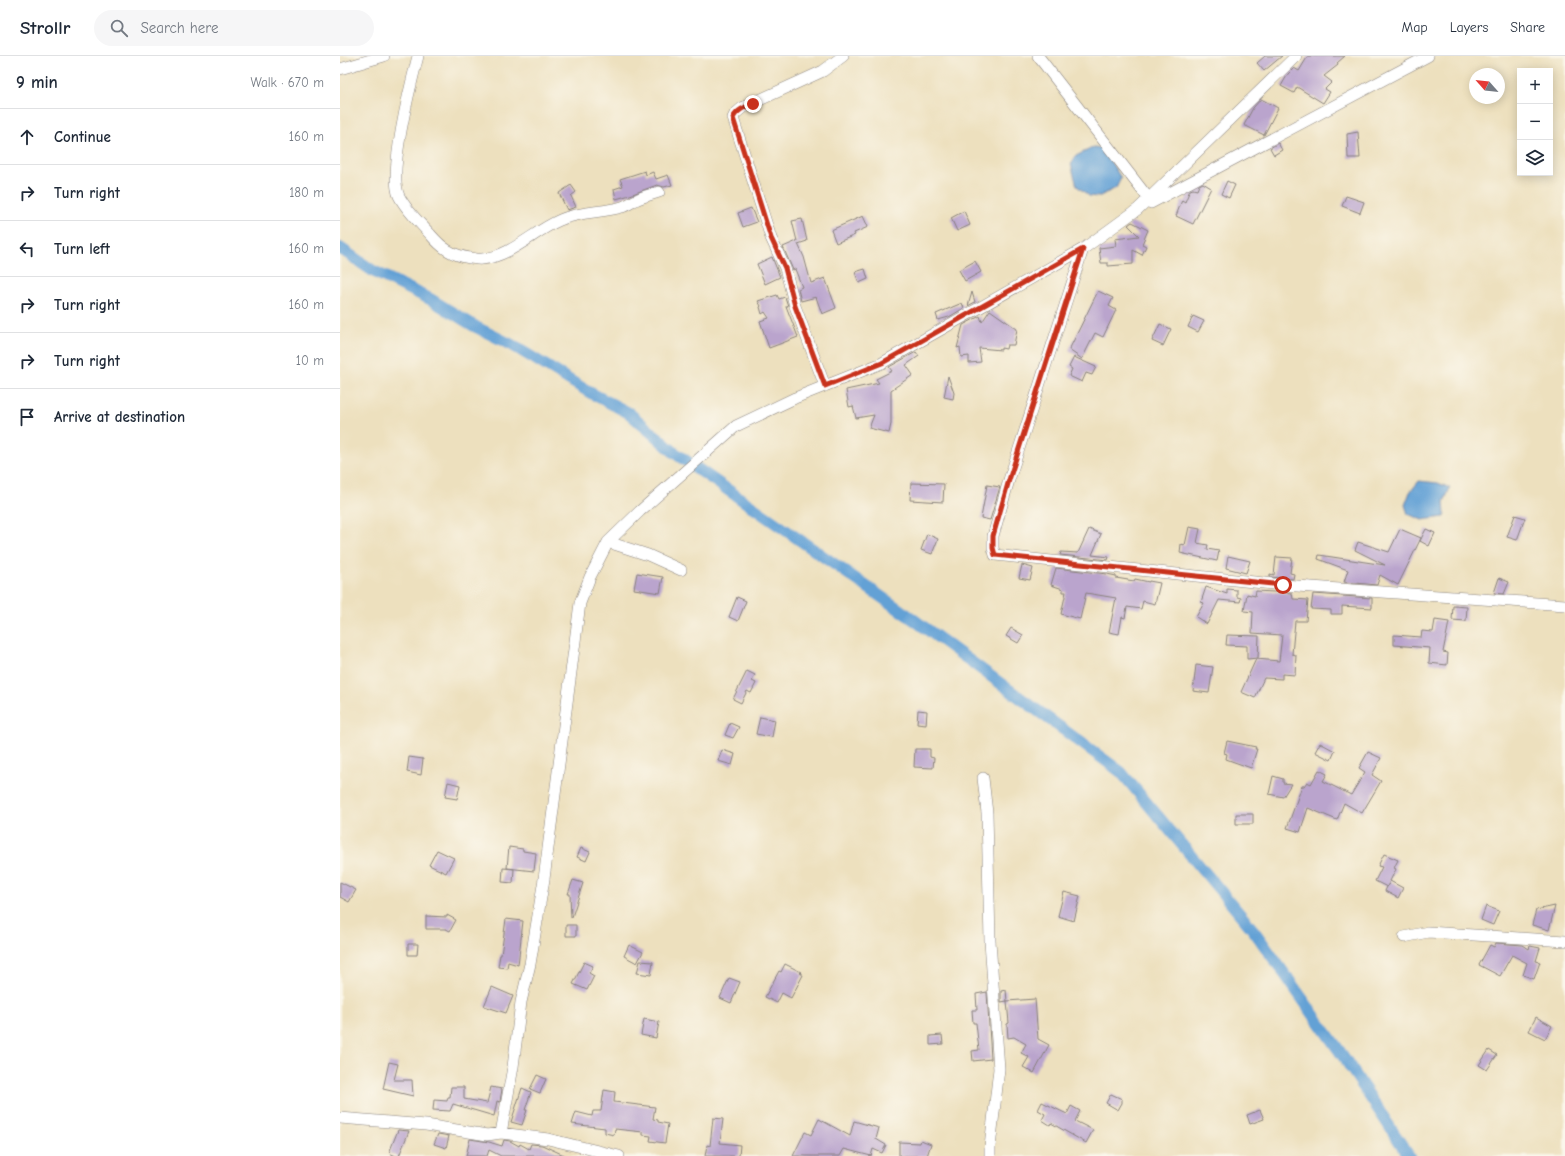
<!DOCTYPE html>
<meta charset="utf-8">
<style>
body{margin:0;font-family:"Comic Neue",sans-serif;background:#f6f6f7;color:#1f2937}
.controls{position:absolute;right:12px;top:12px;display:grid;overflow:hidden;border-radius:0px;box-shadow:0 2px 10px #0003}
.controls button{width:36px;height:36px;display:grid;place-items:center;padding:0;border:0;border-bottom:1px solid #e0e1e3;background:#fff;color:#1f2937;font:20px sans-serif}
.compass{position:absolute;left:1129px;top:12px;width:36px;height:36px;border-radius:50%;background:#fff;box-shadow:0 2px 10px #0003;rotate:297deg}
.stop{position:absolute;width:12px;height:12px;margin:-9px;border:3px solid #c8321e;border-radius:50%;background:#fff}
.stop.end{background:#c8321e;border-color:#fff;box-shadow:0 1px 4px #0008}
.list{margin:0;padding:0;list-style:none}
h2{display:flex;justify-content:space-between;align-items:center;height:52px;margin:0;padding:0 16px;font-size:17px}
h2 small{font-size:13px;font-weight:400;color:#747a83}
.list li{display:grid;grid-template-columns:26px 1fr auto;gap:12px;align-items:center;box-sizing:border-box;height:56px;padding:0 16px;border-top:1px solid #e0e1e3}
.list b{display:block;font-size:15px;white-space:nowrap}
.list em{font-size:13px;font-style:normal;color:#747a83}
.icon{flex:none;width:22px;height:22px;fill:none;stroke:currentColor;stroke-width:2;stroke-linecap:round;stroke-linejoin:round}
.map{position:relative;flex:none;width:1225px;height:1100px;overflow:hidden}
header{display:flex;align-items:center;gap:24px;box-sizing:border-box;height:56px;padding:0 20px;background:#fff;border-bottom:1px solid #e0e1e3}
header strong{font-size:19px}
nav{display:flex;gap:22px;margin-inline-start:auto;font-size:14px}
.search{width:280px;height:36px;background:#f6f6f7;display:flex;align-items:center;gap:10px;box-sizing:border-box;padding:0 14px;border-radius:22px;color:#747a83;font-size:15px}
main{display:flex}
aside{flex:1;background:#fff}
.map>svg:first-child{display:block}
.water{fill:#63a1d5;stroke:#426288}
.lines{fill:none;stroke-linecap:round;stroke-linejoin:round}
.canal{stroke:#63a1d5;stroke-width:12}
.building{fill:#baa4cd}
.minor-casing{stroke:#88817c;stroke-width:12}
.minor{stroke:#fff;stroke-width:11}
.route{stroke:#c8321e;stroke-width:5}
</style>
<header>
<strong>Strollr</strong>
<div class="search"><svg class="icon" aria-label="search" viewBox="0 0 24 24"><circle cx="10" cy="10" r="6"/><path d="M15 15l6 6"/></svg>Search here</div>
<nav><a>Map</a><a>Layers</a><a>Share</a></nav>
</header>
<main>
<aside>
<h2>9 min<small>Walk · 670 m</small></h2>
<ul class="list">
<li><svg class="icon" aria-label="ahead" viewBox="0 0 24 24"><path d="M12 20V5M6 11l6-6 6 6"/></svg><div><b>Continue</b></div><em>160 m</em></li>
<li><svg class="icon" aria-label="right" viewBox="0 0 24 24"><path d="M7 20v-9h11M14 6l5 5-5 5"/></svg><div><b>Turn right</b></div><em>180 m</em></li>
<li><svg class="icon" aria-label="left" viewBox="0 0 24 24"><path d="M17 20v-9H6M10 6l-5 5 5 5"/></svg><div><b>Turn left</b></div><em>160 m</em></li>
<li><svg class="icon" aria-label="right" viewBox="0 0 24 24"><path d="M7 20v-9h11M14 6l5 5-5 5"/></svg><div><b>Turn right</b></div><em>160 m</em></li>
<li><svg class="icon" aria-label="right" viewBox="0 0 24 24"><path d="M7 20v-9h11M14 6l5 5-5 5"/></svg><div><b>Turn right</b></div><em>10 m</em></li>
<li><svg class="icon" aria-label="arrive" viewBox="0 0 24 24"><path d="M6 21V4h12l-3 4 3 4H6"/></svg><div><b>Arrive at destination</b></div></li>
</ul>
</aside>
<div class="map">
<svg width="1225" height="1100" viewBox="0 0 1225 1100">
<rect width="100%" height="100%" fill="#fbf7ec"/>
<filter id="ink" filterUnits="userSpaceOnUse"><feTurbulence type="fractalNoise" baseFrequency=".025" numOctaves="2"/><feDisplacementMap in="SourceGraphic" scale="8" xChannelSelector="R" yChannelSelector="G"/><feConvolveMatrix kernelMatrix="1 2 1 2 8 2 1 2 1" color-interpolation-filters="sRGB"/></filter>
<filter id="wash" filterUnits="userSpaceOnUse"><feTurbulence type="fractalNoise" baseFrequency=".012" numOctaves="4" result="noise"/><feDisplacementMap in="SourceGraphic" scale="16" xChannelSelector="R" yChannelSelector="G"/><feGaussianBlur stdDeviation="0.9" result="paint"/><feColorMatrix in="noise" values="0 0 0 0 0 0 0 0 0 0 0 0 0 0 0 0 0 1.4 0 .05"/><feComposite in="paint" operator="in"/></filter>
<g filter="url(#wash)">
<rect width="100%" height="100%" fill="#ede0be"/>
<path class="water" d="M 754,91 L 762,92 L 781,122 L 776,132 L 758,141 L 749,140 L 737,130 L 731,108 L 736,100 Z
M 1079,425 L 1098,427 L 1110,432 L 1104,446 L 1105,458 L 1104,461 L 1082,464 L 1068,458 L 1065,449 L 1070,436 Z"/>
<g class="lines">
<path class="canal" d="M 0,192 L 33,215 L 90,243 L 136,271 L 172,289 L 249,336 L 289,357 L 335,397 L 573,563 L 781,716 L 914,875 L 1003,1000 L 1069,1100"/>
</g>
<g id="blocks">
<path class="building" d="M 925,0 L 942,0 L 924,15 L 917,7 Z
M 968,0 L 1005,0 L 997,7 L 998,9 L 984,20 L 992,26 L 985,33 L 990,36 L 983,47 L 957,31 L 954,37 L 941,30 L 948,18 L 954,12 L 959,15 Z
M 921,43 L 938,52 L 924,79 L 904,69 L 913,52 Z
M 1018,76 L 1020,102 L 1008,102 L 1007,78 Z
M 938,87 L 942,94 L 934,99 L 930,92 Z
M 305,115 L 306,119 L 313,116 L 316,123 L 328,119 L 332,129 L 324,131 L 317,129 L 290,139 L 276,143 L 274,133 L 283,130 L 280,123 Z
M 887,125 L 895,129 L 889,142 L 881,138 Z
M 863,127 L 871,132 L 853,168 L 836,160 L 842,144 L 845,146 L 850,134 L 853,133 L 857,134 L 859,129 Z
M 231,129 L 236,136 L 231,140 L 236,151 L 227,154 L 219,137 Z
M 1006,140 L 1024,146 L 1020,157 L 1002,150 Z
M 411,152 L 417,166 L 403,171 L 398,157 Z
M 624,155 L 630,169 L 617,175 L 611,162 Z
M 523,160 L 528,171 L 514,177 L 515,179 L 496,187 L 491,174 Z
M 462,163 L 467,185 L 458,188 L 464,201 L 471,227 L 485,222 L 496,252 L 482,258 L 476,241 L 461,245 L 458,233 L 462,231 L 455,213 L 453,214 L 443,191 L 457,185 L 452,165 Z
M 792,166 L 808,174 L 802,188 L 806,190 L 802,199 L 793,194 L 793,208 L 768,210 L 768,207 L 761,207 L 759,192 L 776,190 L 775,183 L 799,180 L 788,169 Z
M 432,201 L 440,221 L 425,228 L 417,208 Z
M 635,205 L 641,216 L 625,225 L 619,214 Z
M 525,213 L 528,223 L 519,227 L 515,216 Z
M 758,235 L 773,242 L 769,250 L 776,254 L 763,281 L 755,277 L 742,303 L 729,294 Z
M 632,236 L 635,246 L 628,250 Z
M 437,239 L 439,243 L 445,241 L 448,250 L 446,250 L 458,281 L 429,292 L 420,265 L 429,262 L 425,256 L 422,258 L 420,251 L 421,250 L 418,245 Z
M 622,247 L 624,252 L 609,261 L 598,264 L 596,258 Z
M 650,254 L 677,273 L 674,289 L 667,289 L 666,293 L 661,292 L 661,294 L 639,292 L 641,306 L 629,307 L 629,300 L 621,301 L 620,291 L 617,292 L 623,269 L 640,260 L 642,266 Z
M 853,260 L 864,265 L 858,276 L 848,271 Z
M 820,268 L 831,273 L 823,290 L 812,285 Z
M 576,296 L 579,300 L 566,309 L 573,319 L 551,334 L 551,368 L 549,377 L 529,372 L 534,359 L 516,362 L 513,350 L 509,351 L 506,334 L 539,327 L 536,323 L 552,315 L 549,311 Z
M 734,301 L 756,311 L 752,319 L 746,317 L 742,326 L 729,320 L 732,313 L 729,311 Z
M 608,320 L 614,337 L 613,343 L 604,341 Z
M 571,427 L 604,428 L 603,446 L 570,444 Z
M 647,429 L 660,431 L 650,464 L 641,462 Z
M 1175,459 L 1185,462 L 1177,484 L 1167,481 Z
M 849,471 L 860,473 L 857,487 L 868,489 L 867,493 L 879,495 L 877,505 L 840,497 L 841,488 L 845,489 Z
M 749,473 L 761,478 L 752,499 L 769,501 L 768,504 L 720,499 L 721,496 L 738,497 Z
M 1060,473 L 1081,482 L 1058,529 L 1040,519 L 1037,529 L 1004,526 L 1008,514 L 978,503 L 979,499 L 1045,509 L 1015,494 L 1018,486 L 1049,496 Z
M 1086,473 L 1095,477 L 1089,490 L 1080,485 Z
M 587,478 L 598,483 L 592,498 L 581,494 Z
M 888,500 L 910,505 L 906,517 L 886,512 Z
M 936,501 L 952,502 L 950,517 L 954,518 L 953,523 L 930,521 L 930,518 L 934,519 Z
M 682,509 L 693,512 L 690,524 L 679,522 Z
M 716,512 L 767,518 L 776,520 L 776,522 L 794,525 L 795,523 L 809,526 L 809,525 L 820,527 L 815,548 L 803,545 L 801,553 L 787,551 L 785,562 L 782,561 L 779,578 L 769,576 L 776,542 L 746,537 L 740,563 L 721,558 L 726,536 L 723,536 L 723,533 L 711,529 Z
M 297,517 L 323,521 L 320,537 L 294,533 Z
M 1159,522 L 1169,526 L 1164,538 L 1154,537 Z
M 866,531 L 887,538 L 887,533 L 897,534 L 897,541 L 901,542 L 900,546 L 879,544 L 867,568 L 856,561 L 864,547 L 861,546 Z
M 916,535 L 952,537 L 953,543 L 968,544 L 966,565 L 955,565 L 952,598 L 956,599 L 955,619 L 942,618 L 942,623 L 924,622 L 915,642 L 901,636 L 916,603 L 939,605 L 942,579 L 912,577 L 913,556 L 904,555 L 907,538 L 915,540 Z
M 973,538 L 1032,542 L 1032,552 L 1002,550 L 1002,558 L 991,558 L 991,554 L 971,553 Z
M 397,541 L 406,545 L 398,565 L 389,561 Z
M 1113,550 L 1127,551 L 1126,565 L 1112,564 Z
M 1095,564 L 1109,566 L 1103,596 L 1108,597 L 1107,609 L 1089,607 L 1090,592 L 1054,589 L 1054,579 L 1081,581 L 1082,575 L 1093,576 Z
M 671,572 L 683,579 L 678,587 L 666,580 Z
M 887,579 L 919,580 L 918,602 L 907,603 L 907,590 L 886,589 Z
M 856,609 L 873,611 L 869,637 L 853,635 Z
M 407,615 L 415,619 L 412,625 L 416,627 L 411,637 L 407,635 L 401,647 L 393,643 Z
M 578,654 L 587,655 L 586,669 L 577,668 Z
M 420,661 L 435,664 L 432,681 L 416,678 Z
M 390,667 L 399,671 L 393,682 L 385,679 Z
M 887,685 L 916,691 L 915,693 L 917,693 L 911,712 L 886,703 L 887,698 L 884,697 Z
M 980,687 L 995,695 L 991,704 L 975,696 Z
M 575,693 L 590,693 L 590,701 L 594,702 L 593,712 L 574,711 Z
M 382,694 L 395,698 L 392,709 L 378,705 Z
M 1028,696 L 1041,702 L 1032,719 L 1041,725 L 1022,757 L 1004,747 L 997,764 L 968,752 L 960,776 L 947,772 L 962,730 L 964,730 L 967,726 L 971,728 L 979,714 L 987,718 L 983,725 L 1011,739 L 1025,716 L 1019,712 Z
M 69,701 L 83,703 L 81,719 L 67,716 Z
M 933,720 L 943,723 L 943,727 L 951,728 L 943,741 L 929,738 Z
M 108,726 L 120,729 L 117,743 L 105,741 Z
M 896,758 L 913,758 L 913,768 L 896,768 Z
M 169,791 L 183,793 L 183,795 L 196,797 L 194,815 L 167,812 Z
M 241,792 L 250,796 L 246,805 L 237,801 Z
M 97,794 L 114,802 L 106,817 L 89,809 Z
M 1044,798 L 1058,804 L 1054,812 L 1056,813 L 1047,831 L 1035,825 L 1042,811 L 1038,810 Z
M 163,812 L 174,813 L 173,827 L 162,826 Z
M 233,824 L 243,827 L 232,861 L 231,861 L 230,838 L 228,838 Z
M 1050,825 L 1063,832 L 1058,842 L 1045,835 Z
M 0,826 L 16,834 L 9,846 L 0,841 Z
M 724,836 L 740,840 L 734,865 L 718,860 Z
M 1146,850 L 1159,855 L 1153,869 L 1141,864 Z
M 1215,850 L 1209,874 L 1192,869 L 1196,854 Z
M 107,859 L 116,864 L 110,875 L 106,873 L 86,873 L 86,860 L 107,861 Z
M 166,863 L 183,865 L 178,909 L 168,906 L 167,912 L 158,911 L 160,899 L 161,899 Z
M 226,869 L 236,869 L 236,880 L 226,880 Z
M 1156,887 L 1183,889 L 1189,893 L 1190,890 L 1200,892 L 1196,905 L 1200,906 L 1194,923 L 1183,919 L 1187,907 L 1172,899 L 1160,920 L 1139,909 L 1150,889 L 1154,891 Z
M 68,888 L 78,888 L 77,899 L 68,899 Z
M 289,889 L 303,896 L 297,907 L 284,900 Z
M 300,905 L 313,906 L 311,919 L 297,917 Z
M 244,906 L 253,910 L 249,917 L 254,920 L 247,934 L 233,928 Z
M 445,908 L 461,916 L 460,917 L 463,919 L 451,942 L 442,937 L 437,947 L 425,941 L 439,915 L 441,916 Z
M 389,922 L 400,926 L 391,947 L 380,942 Z
M 152,931 L 173,940 L 166,957 L 144,950 Z
M 666,934 L 667,945 L 695,943 L 698,983 L 709,989 L 694,1017 L 683,1011 L 689,1001 L 681,997 L 686,988 L 674,981 L 668,982 L 667,968 L 669,967 L 667,945 L 661,946 L 661,935 Z
M 647,936 L 651,1003 L 633,1005 L 632,995 L 639,994 L 636,967 L 633,967 L 632,954 L 637,954 L 636,938 Z
M 1196,961 L 1212,970 L 1205,983 L 1189,975 Z
M 304,963 L 319,966 L 316,982 L 301,979 Z
M 602,979 L 603,988 L 590,989 L 590,980 Z
M 1149,994 L 1157,999 L 1147,1014 L 1139,1009 Z
M 49,1006 L 58,1008 L 54,1024 L 72,1024 L 73,1040 L 43,1033 Z
M 197,1019 L 206,1023 L 200,1037 L 190,1033 Z
M 111,1031 L 124,1031 L 124,1043 L 147,1047 L 151,1031 L 162,1033 L 160,1046 L 157,1045 L 154,1060 L 113,1048 L 110,1055 L 93,1054 L 94,1044 L 107,1045 L 108,1041 L 110,1041 Z
M 182,1032 L 191,1036 L 185,1054 L 187,1054 L 182,1069 L 171,1066 Z
M 264,1034 L 275,1036 L 274,1046 L 315,1051 L 313,1063 L 318,1064 L 318,1066 L 328,1068 L 325,1087 L 310,1085 L 311,1080 L 303,1079 L 303,1076 L 275,1073 L 274,1079 L 265,1077 L 265,1072 L 232,1068 L 236,1056 L 252,1060 L 253,1055 L 261,1055 Z
M 771,1038 L 782,1043 L 782,1047 L 778,1054 L 766,1047 Z
M 702,1046 L 727,1058 L 731,1050 L 740,1055 L 735,1065 L 753,1074 L 746,1087 L 711,1067 L 710,1069 L 702,1064 L 705,1058 L 698,1054 Z
M 920,1054 L 924,1063 L 910,1068 L 907,1059 Z
M 373,1062 L 383,1063 L 380,1087 L 400,1089 L 399,1100 L 365,1100 L 367,1089 L 370,1090 Z
M 479,1063 L 510,1080 L 514,1065 L 539,1072 L 536,1083 L 546,1089 L 542,1097 L 533,1093 L 531,1100 L 504,1093 L 500,1100 L 453,1100 L 465,1076 L 471,1079 Z
M 58,1074 L 69,1075 L 59,1100 L 56,1100 L 49,1097 Z
M 98,1078 L 109,1080 L 106,1092 L 94,1088 Z
M 130,1083 L 149,1086 L 162,1090 L 164,1084 L 170,1085 L 179,1090 L 180,1088 L 189,1093 L 191,1088 L 202,1089 L 226,1100 L 161,1100 L 149,1094 L 147,1100 L 126,1100 Z
M 581,1084 L 591,1088 L 587,1100 L 559,1100 L 559,1086 L 580,1087 Z"/>
</g>
</g>
<g filter="url(#ink)">
<use href="#blocks" fill-opacity="0" stroke="#88817c" stroke-width="1"/>
<g class="lines">
<g class="minor-casing">
<path id="minor" d="M 78,0 C 71,27 48,117 59,140 C 66,154 79,166 90,178 C 102,192 111,199 130,202 C 134,202 138,204 142,203 C 170,201 194,175 220,164 C 239,155 262,157 282,151 C 288,149 293,145 298,143 C 305,140 312,138 319,136
M 698,0 L 809,143
M 0,13 L 44,0
M 811,147 L 1088,0
M 743,193 L 669,424 L 653,480 L 653,492 L 655,499 L 943,529 L 1225,549
M 485,330 L 455,250 L 445,212 L 431,182 L 393,62 L 395,58 L 402,52 L 483,15 L 503,0
M 268,486 L 308,499 L 341,514
M 643,722 L 647,757 L 650,885 L 659,1013 L 650,1091 L 650,1100
M 1064,881 L 1088,876 L 1225,885
M 0,1062 L 86,1069 L 147,1079 L 161,1077 L 208,1083 L 279,1100
M 161,1077 L 173,1011 L 181,946 L 190,908 L 204,823 L 240,547 L 250,521 L 268,486 L 300,455 L 396,370 L 455,342 L 542,307 L 743,193 L 798,153 L 956,0"/>
</g>
<use href="#minor" class="minor"/>
</g>
</g>
<g class="lines" filter="url(#ink)">
<path class="route" d="M 413,48 C 405,51 397,54 393,62 L 431,182 L 445,212 L 455,250 L 485,330 L 542,307 L 743,193 L 669,424 L 653,480 L 653,492 L 655,499 L 943,529"/>
</g>
</svg>
<div class="controls">
<button>+</button>
<button>−</button>
<button><svg class="icon" aria-label="layers" viewBox="0 0 24 24"><path d="M12 4l9 5-9 5-9-5zM3 14l9 5 9-5"/></svg></button>
</div>
<svg class="compass" viewBox="-18 -18 36 36"><path d="M0-13l5 13h-10z" fill="#e53935"/><path d="M0 13l5-13h-10z" fill="#747a83"/></svg>
<div class="stop" style="left:943px;top:529px"></div>
<div class="stop end" style="left:413px;top:48px"></div>
</div>
</main>
